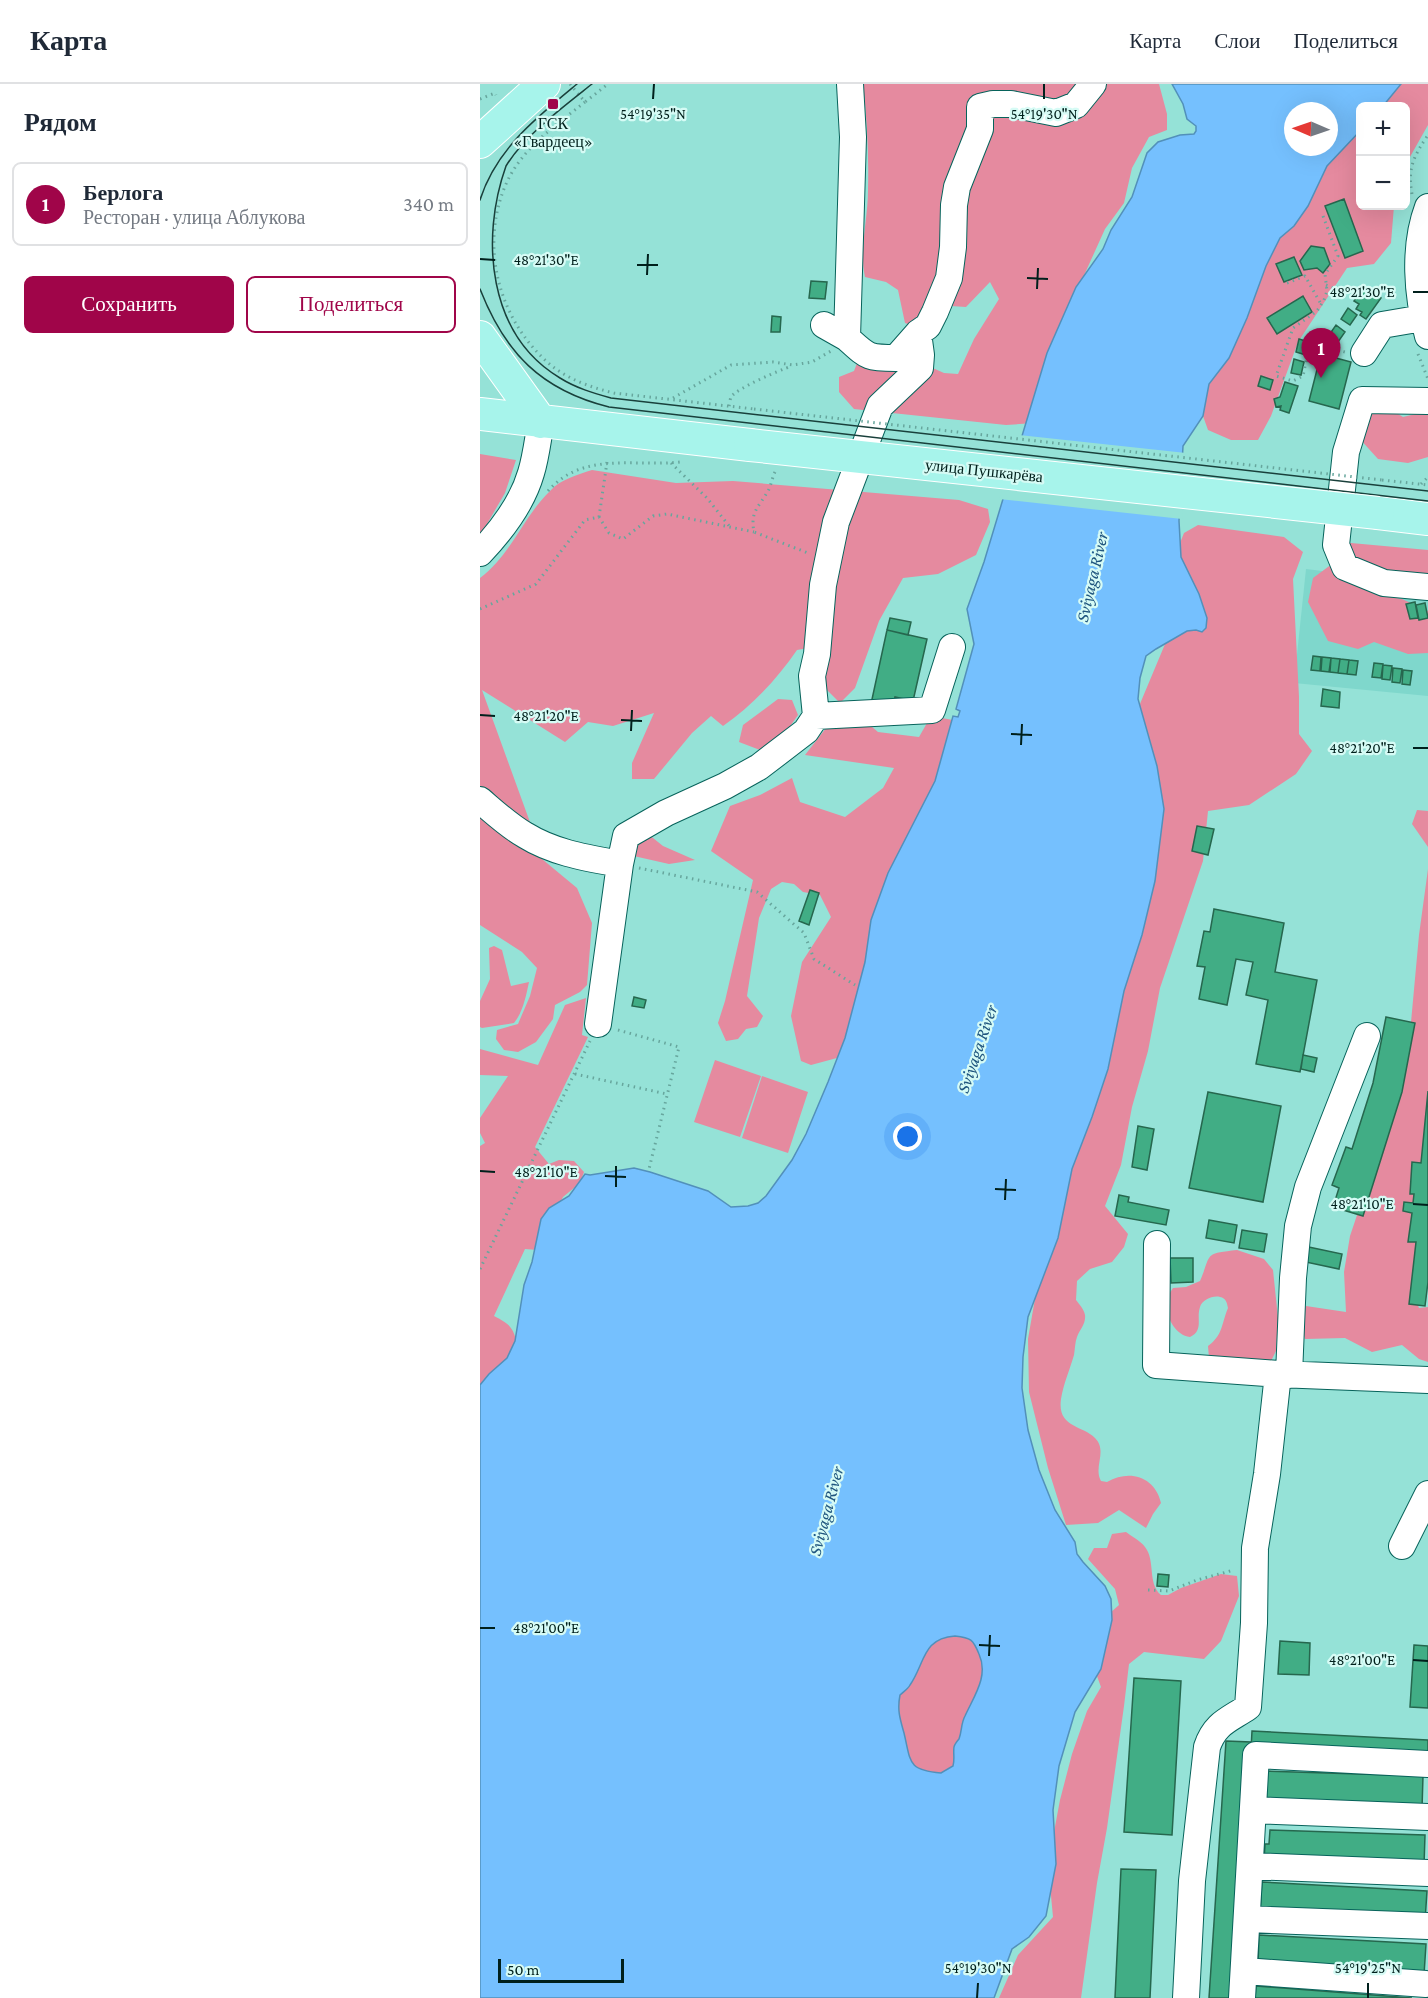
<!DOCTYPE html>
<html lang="ru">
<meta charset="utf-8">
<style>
body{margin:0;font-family:"Crimson Pro",serif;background:#f2f2f3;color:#1f2937}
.controls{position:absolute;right:18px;top:18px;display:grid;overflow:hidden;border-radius:9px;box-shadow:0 6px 24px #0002}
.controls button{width:54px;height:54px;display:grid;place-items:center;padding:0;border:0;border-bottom:2px solid #e0e1e3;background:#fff;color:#1f2937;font:30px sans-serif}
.compass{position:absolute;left:804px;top:18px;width:54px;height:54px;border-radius:50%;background:#fff;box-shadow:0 6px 24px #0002;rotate:272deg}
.scale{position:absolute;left:18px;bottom:15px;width:126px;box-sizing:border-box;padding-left:6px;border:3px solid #00201c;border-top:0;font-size:16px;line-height:21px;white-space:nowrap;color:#00201c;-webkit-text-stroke:4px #d6fbf5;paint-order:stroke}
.you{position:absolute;left:428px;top:1053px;width:21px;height:21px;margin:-15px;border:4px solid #fff;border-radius:50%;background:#1a73e8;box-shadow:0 0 0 9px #1a73e833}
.badge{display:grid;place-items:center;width:39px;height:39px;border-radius:50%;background:#a00549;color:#fff;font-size:20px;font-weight:700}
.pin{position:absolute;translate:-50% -50px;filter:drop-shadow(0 2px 3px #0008)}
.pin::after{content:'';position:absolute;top:32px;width:21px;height:18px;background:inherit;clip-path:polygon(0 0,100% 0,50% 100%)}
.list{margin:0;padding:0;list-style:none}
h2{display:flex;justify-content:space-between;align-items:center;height:78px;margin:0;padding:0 24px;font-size:26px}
h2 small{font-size:20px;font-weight:400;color:#747a83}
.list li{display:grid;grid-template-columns:39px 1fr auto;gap:18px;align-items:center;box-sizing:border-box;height:84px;margin:0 12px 12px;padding:0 12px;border:2px solid #e0e1e3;border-radius:9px}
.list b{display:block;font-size:22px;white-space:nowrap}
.list p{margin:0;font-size:20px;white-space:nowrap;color:#747a83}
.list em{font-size:20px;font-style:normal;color:#747a83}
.actions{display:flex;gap:12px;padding:18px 24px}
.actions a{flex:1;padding:14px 0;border:2px solid #a00549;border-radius:9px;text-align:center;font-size:21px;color:#a00549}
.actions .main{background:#a00549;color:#fff}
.map{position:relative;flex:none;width:948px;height:1914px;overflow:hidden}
header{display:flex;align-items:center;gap:36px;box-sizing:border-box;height:84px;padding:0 30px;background:#fff;border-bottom:2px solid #e0e1e3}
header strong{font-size:28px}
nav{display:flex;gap:33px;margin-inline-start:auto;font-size:21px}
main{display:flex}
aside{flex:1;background:#fff}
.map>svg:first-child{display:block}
.built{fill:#7fd7cc}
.green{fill:#e58a9f}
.water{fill:#75c0fe;stroke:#5290ba;stroke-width:1.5;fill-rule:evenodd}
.pier{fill:#95e2d7}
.building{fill:#41ad85;stroke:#26674e;stroke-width:1.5}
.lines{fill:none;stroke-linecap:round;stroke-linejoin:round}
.minor-casing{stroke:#07635b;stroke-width:28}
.major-casing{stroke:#fff;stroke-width:34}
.path{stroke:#67a69d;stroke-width:3;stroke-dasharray:1.5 4.5;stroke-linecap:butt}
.minor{stroke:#fff;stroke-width:26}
.major{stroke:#a7f4eb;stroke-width:32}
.tram{stroke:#19403b;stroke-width:1.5}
.major-bridge-casing{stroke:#fff;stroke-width:34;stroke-linecap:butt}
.path-bridge{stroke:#67a69d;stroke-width:3;stroke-dasharray:1.5 4.5;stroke-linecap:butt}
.major-bridge{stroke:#a7f4eb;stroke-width:32}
.ticks{fill:none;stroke:#00201c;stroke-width:2}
.poi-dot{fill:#a00549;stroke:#d6fbf5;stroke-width:2}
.labels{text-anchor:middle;stroke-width:4.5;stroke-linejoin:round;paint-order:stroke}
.poi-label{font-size:16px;fill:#00201c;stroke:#d6fbf5}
.street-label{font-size:16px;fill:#00201c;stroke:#d6fbf5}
.water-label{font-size:18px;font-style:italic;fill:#20567f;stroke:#d6fbf5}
.ticks-label{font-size:15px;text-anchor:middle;fill:#00201c;stroke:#d6fbf5;stroke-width:4.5;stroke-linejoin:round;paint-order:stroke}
</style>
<header>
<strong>Карта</strong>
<nav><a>Карта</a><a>Слои</a><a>Поделиться</a></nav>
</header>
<main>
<aside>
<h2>Рядом<small></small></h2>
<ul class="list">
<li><span class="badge">1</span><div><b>Берлога</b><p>Ресторан · улица Аблукова</p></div><em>340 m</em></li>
</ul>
<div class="actions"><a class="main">Сохранить</a><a>Поделиться</a></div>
</aside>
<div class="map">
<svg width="948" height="1914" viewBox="0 0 948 1914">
<rect width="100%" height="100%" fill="#95e2d7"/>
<path class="built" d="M 826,485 L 948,500 L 948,612 L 814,599 Z"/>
<path class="green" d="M 383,0 L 679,0 L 687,30 L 687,46 L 669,53 L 652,84 L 644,119 L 625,145 L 587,229 L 554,339 L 526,341 L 374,325 L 359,308 L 359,293 L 374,287 L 379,274 L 437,277 L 464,289 L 478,290 L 494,255 L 519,215 L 510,198 L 486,223 L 471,222 L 437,243 L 425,239 L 418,206 L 406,198 L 385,193 C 379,165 388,135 388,106 C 389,70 387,35 383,0 Z
M 921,0 L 948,0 L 948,41 L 926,80 L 926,22 L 903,22 Z
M 880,47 L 880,122 L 914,122 L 911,159 L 894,180 L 867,184 L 818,258 L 791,332 L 778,356 L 751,356 L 728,346 L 723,332 L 729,300 L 749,273 L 767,234 L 786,182 L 800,154 L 814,142 L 828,122 L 847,82 Z
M 907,323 L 923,333 L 948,327 L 948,373 L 928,379 L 898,375 L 879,354 L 892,328 Z
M 0,370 L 36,376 L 25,409 L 0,452 Z
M 112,386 L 196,399 L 253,397 L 479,416 L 508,425 L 510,438 L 496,471 L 458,490 L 423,494 L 399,537 L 375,604 L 360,619 L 340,599 L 340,562 L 317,566 C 297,595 272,622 243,642 L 231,632 L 212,649 L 174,695 L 152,695 L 152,679 L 174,629 L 133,642 L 108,638 L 85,658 L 2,606 L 51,741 L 0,705 L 0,494 C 31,471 43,433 70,407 C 81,395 97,391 112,386 Z
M 718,441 L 804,453 L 823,468 L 813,495 L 819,613 L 819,650 L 832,667 L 816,690 L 769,721 L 728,727 L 723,777 L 680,904 L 668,967 L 652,1023 L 641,1081 L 625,1122 L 648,1150 L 644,1163 L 632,1178 L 610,1185 L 597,1197 L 596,1216 C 599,1220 604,1225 605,1231 C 606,1240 600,1245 597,1253 C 595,1258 595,1265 594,1271 C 590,1285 583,1301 581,1315 C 577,1344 602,1341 615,1354 C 628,1367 613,1383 621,1397 L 627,1398 C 650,1385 675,1393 681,1419 L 673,1430 L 666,1444 L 639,1426 L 618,1439 L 586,1441 L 568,1384 L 549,1308 L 548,1255 L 657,627 L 711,498 L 696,469 L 704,449 Z
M 860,458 L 948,466 L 948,500 L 882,488 Z
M 852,480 L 894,510 L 922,515 L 948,527 L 948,569 L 928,570 L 894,558 L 878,565 L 848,557 L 828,518 L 833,494 Z
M 298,615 L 312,616 L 318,631 L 306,648 L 280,666 L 259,658 L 263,641 Z
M 451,632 L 489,639 L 368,971 L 331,981 L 321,977 L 311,932 L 322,878 L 351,833 L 340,811 L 323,808 L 314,800 L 302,798 L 291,805 L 279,834 L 267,912 L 283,932 L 277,943 L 266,945 L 258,955 L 246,957 L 238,939 L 245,917 L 273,796 L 231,767 L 250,722 L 280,711 L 312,694 L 320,718 L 365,733 L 403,704 L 414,684 L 325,671 L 350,639 L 385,637 L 398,648 L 439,653 Z
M 937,726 L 948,727 L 948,763 L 932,740 Z
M 0,732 L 62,775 L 97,804 L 112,839 L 107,901 L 100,908 L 75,921 L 73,935 L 56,958 L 38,968 L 24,966 L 16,955 L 17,946 L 38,940 L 50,912 L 57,884 L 42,868 L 0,841 Z
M 168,750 L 183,762 L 215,776 L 189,780 L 136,768 Z
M 948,785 L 948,1065 L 933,1209 L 939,1224 L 948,1223 L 948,1278 L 939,1275 L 922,1261 L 892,1268 L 865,1254 L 825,1255 L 820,1238 L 826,1222 L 866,1228 L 864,1188 L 870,1152 L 927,982 L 939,851 Z
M 14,862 L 22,866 L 31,902 L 49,898 C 46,912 43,928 34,939 L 2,944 L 0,943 L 0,917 L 10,895 L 9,864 Z
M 106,914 L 102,951 L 108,953 L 55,1063 L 69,1080 L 79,1076 L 94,1077 L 104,1088 L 100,1099 L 83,1113 L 58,1166 L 45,1165 L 14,1232 C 32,1241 34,1245 38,1265 L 0,1327 L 0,1062 L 5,1059 L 0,1049 L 0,1034 L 28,992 L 0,991 L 0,965 L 58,981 L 85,921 Z
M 235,976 L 281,992 L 260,1053 L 214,1038 Z
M 282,992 L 328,1008 L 308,1069 L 262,1054 Z
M 757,1166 L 784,1175 L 793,1186 L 798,1234 L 796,1267 L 789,1281 L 729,1274 L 728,1262 C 743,1251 741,1241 748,1224 C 747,1219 746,1214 740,1213 C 733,1211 722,1216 720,1223 C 716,1235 724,1246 710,1253 C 690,1250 680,1220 693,1204 L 706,1203 L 720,1197 C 732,1169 723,1170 757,1166 Z
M 646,1448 C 651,1452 661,1457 665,1463 C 676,1477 667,1499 681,1511 L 688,1511 L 701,1504 L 741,1490 L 757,1492 L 759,1512 L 741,1557 L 724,1575 L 664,1568 L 649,1580 L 644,1622 L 627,1744 L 617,1799 L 601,1914 L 519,1914 L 538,1871 L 573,1833 L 568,1780 L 580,1716 L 592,1670 L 607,1627 L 621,1603 L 607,1565 L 621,1537 L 639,1521 L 635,1505 L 608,1475 L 614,1464 L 627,1464 L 632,1450 Z
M 475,1552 C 491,1554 493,1555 499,1570 C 509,1592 494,1612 485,1632 C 481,1639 482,1647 479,1655 C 478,1656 475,1661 474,1663 C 473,1669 475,1675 473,1682 L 461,1689 C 456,1689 442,1687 438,1684 C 421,1674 416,1629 420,1611 C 423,1608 428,1605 430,1601 C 445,1580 442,1554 475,1552 Z"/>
<path class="water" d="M 692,0 L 921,0 L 903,22 L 880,22 L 880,47 L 847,82 L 828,122 L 814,142 L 800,154 L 786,182 L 767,234 L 749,274 L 729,300 L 723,332 L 703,362 L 699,437 L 701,473 L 719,510 L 727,534 L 726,544 L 722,548 L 716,546 L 707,547 L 676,565 L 666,572 L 660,594 L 658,615 L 677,682 L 684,725 L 675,797 L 662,851 L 644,907 L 628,985 L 612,1033 L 592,1085 L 578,1154 L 548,1233 L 543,1273 L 542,1304 L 548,1346 L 559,1386 L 575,1426 L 595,1458 L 597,1470 L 603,1478 L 625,1502 L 631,1515 L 632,1536 L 621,1585 L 595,1628 L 579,1682 L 573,1726 L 576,1780 L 566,1832 L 549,1853 L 532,1865 L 514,1914 L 0,1914 L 0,1301 L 9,1290 L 27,1274 L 35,1257 L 44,1201 L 52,1178 L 61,1135 L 69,1124 L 89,1112 L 105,1090 L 110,1091 L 154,1084 L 170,1088 L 228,1107 L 251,1123 L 268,1122 L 278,1119 L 286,1112 L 312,1076 L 326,1050 L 348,998 L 365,954 L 385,878 L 391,836 L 408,789 L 455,697 L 473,632 L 478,633 L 480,627 L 476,625 L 494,560 L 487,525 L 504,478 L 567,269 L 596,203 L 623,165 L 631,146 L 652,113 L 667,69 L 678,58 L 700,51 L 714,50 L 716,47 L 716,42 L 707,35 L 703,20 ZM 813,27 L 849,27 L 849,63 L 813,63 ZM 475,1552 C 491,1554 493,1555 499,1570 C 509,1592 494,1612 485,1632 C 481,1639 482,1647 479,1655 C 478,1656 474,1661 474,1663 C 473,1669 475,1675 473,1682 L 461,1689 C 427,1686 431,1678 424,1649 C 420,1635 417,1626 420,1611 C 423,1608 428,1605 430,1601 C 445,1580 442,1554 475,1552 Z"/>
<path class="pier" d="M 539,351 L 706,369 L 702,435 L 519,415 Z"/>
<path class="building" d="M 864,115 L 883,167 L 865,174 L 845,122 Z
M 831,162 L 844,164 L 850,180 L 843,189 L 837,184 L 824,186 L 820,177 Z
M 814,173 L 822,191 L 804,198 L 796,180 Z
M 331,197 L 347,198 L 345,215 L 329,214 Z
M 884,203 L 901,214 L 886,235 L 880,231 L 882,228 L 876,225 L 879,220 L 874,217 Z
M 823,212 L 832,228 L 797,250 L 787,234 Z
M 868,224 L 877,231 L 870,241 L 861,235 Z
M 292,232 L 301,233 L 300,248 L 291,248 Z
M 856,241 L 865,248 L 858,258 L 849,251 Z
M 819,255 L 829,258 L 826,271 L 816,268 Z
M 841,270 L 871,278 L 859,325 L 829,317 Z
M 814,275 L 824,278 L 821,291 L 811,289 Z
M 781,292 L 793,296 L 790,306 L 778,302 Z
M 805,298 L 818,302 L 809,329 L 800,326 L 801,322 L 796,323 L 794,315 L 800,313 Z
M 935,518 L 938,534 L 930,535 L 926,520 Z
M 945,519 L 948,534 L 939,536 L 936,521 Z
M 410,534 L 431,538 L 428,551 L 407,546 Z
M 407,546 L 447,555 L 433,617 L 415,613 L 412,625 L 391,620 Z
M 833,572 L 841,573 L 840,587 L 831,586 Z
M 842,573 L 851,574 L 849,588 L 841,587 Z
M 851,574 L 860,575 L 858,589 L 850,588 Z
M 860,575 L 869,576 L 867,590 L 858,589 Z
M 869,576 L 878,577 L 876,591 L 867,590 Z
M 894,579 L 903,580 L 901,594 L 892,593 Z
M 903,581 L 912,582 L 910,596 L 902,595 Z
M 913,584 L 922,585 L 920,599 L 912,598 Z
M 923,586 L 932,587 L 930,601 L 922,600 Z
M 843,605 L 860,608 L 859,624 L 841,622 Z
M 717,742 L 734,745 L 728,771 L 712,767 Z
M 330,806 L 339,809 L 329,841 L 319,837 Z
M 734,825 L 804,839 L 795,888 L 837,896 L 820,988 L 776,980 L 788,916 L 766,911 L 773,878 L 756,875 L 747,921 L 719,915 L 725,883 L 717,882 L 724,847 L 730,848 Z
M 154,913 L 166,916 L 164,924 L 152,922 Z
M 906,933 L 935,939 L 922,1008 L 883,1132 L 853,1123 L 859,1104 L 852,1101 L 866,1063 L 872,1065 L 893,999 Z
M 823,971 L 837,974 L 834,988 L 821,985 Z
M 948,1007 L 948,1198 L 945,1222 L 929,1220 L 936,1158 L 928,1158 L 932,1129 L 923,1127 L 924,1118 L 933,1119 L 934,1110 L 930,1110 L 932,1078 L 941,1079 Z
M 728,1008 L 801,1022 L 783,1118 L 709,1104 Z
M 658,1042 L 674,1045 L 667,1086 L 652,1083 Z
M 639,1111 L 649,1113 L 648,1118 L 689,1126 L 686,1141 L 635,1132 Z
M 729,1136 L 757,1141 L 754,1159 L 726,1154 Z
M 762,1146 L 787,1150 L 784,1168 L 759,1164 Z
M 824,1162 L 862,1170 L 859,1185 L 821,1177 Z
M 690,1174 L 713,1174 L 713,1198 L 691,1199 Z
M 678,1490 L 689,1491 L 688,1503 L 677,1502 Z
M 800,1557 L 830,1559 L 829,1591 L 798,1590 Z
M 934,1561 L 948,1562 L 948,1624 L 930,1623 Z
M 654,1594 L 701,1597 L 692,1751 L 644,1748 Z
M 772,1647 L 948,1656 L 948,1675 L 771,1666 Z
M 746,1657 L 771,1658 L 754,1914 L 729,1914 Z
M 784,1687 L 943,1692 L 942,1725 L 783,1720 Z
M 790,1746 L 945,1751 L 944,1782 L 784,1777 L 785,1760 L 789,1760 Z
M 641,1785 L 676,1786 L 670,1914 L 635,1914 Z
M 782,1798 L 947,1807 L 945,1837 L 780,1828 Z
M 779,1851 L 946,1860 L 944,1891 L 778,1881 Z
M 776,1902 L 932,1914 L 775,1914 Z"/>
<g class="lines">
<g class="minor-casing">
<path id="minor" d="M 948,123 C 933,163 937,212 948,252
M 344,241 L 367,254 L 373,53 L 370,0
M 367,254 C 388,273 387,274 416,274 L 438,249 L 448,242 L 455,228 L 469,194 L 473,163 L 474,121 L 477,103 L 500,45 L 500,23 L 513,20 L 531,20 L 576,29 L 596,21 L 613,0
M 884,269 L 902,241 L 943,234
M 948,317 L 882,316 L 866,368 L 856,461 L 865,483 L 904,499 L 948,503
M 0,469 C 22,446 42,420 51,389 C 56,373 58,354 61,338
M 336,632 L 452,626 L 472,563
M 0,716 C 14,728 29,742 45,751 C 74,769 107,774 140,780
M 118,940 L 140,780 L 146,752 L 186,729 L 245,702 L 279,683 L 326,647 L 336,632 L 332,592 L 337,570 L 343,501 L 356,438 L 400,322 L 440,284 L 441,271 L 438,249
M 677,1160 L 676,1281 L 798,1290
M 809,1291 L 813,1194 L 818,1142 L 828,1103 L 887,952
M 922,1462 L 948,1410
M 773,1726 L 948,1733
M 770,1782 L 948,1789
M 767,1835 L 948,1842
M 764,1887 L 946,1900
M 706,1914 L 712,1797 L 727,1663 C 735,1639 749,1636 768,1623 L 774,1539 L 775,1464 L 787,1390 L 798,1290 L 948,1296
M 762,1914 L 776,1671 L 948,1680"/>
</g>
<g class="major-casing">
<path id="major" d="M 0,58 L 64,0
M 0,253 L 61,338
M 0,330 L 270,361
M 898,429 L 948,435"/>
</g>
<path class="path" d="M 90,0 L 105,18 L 128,0
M 0,15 L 15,9 L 16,11
M 105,18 C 75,42 42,64 26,100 C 0,160 17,231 65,276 C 84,294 109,303 134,309 L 274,325
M 932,110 C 927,84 934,72 948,51
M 843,132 L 858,172 L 845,190 L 847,207 L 844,216 L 837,227 L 813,244 L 796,292 L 813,297 L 823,292 L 827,273 L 837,261 L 865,268
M 807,199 L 825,192 L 841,220
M 846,201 L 858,206
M 938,270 L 948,295
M 193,314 L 251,281 L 293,278 L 313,281 L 332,278 L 351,267
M 249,322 C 250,319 250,315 251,313 C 257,304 300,286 312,282
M 191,379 L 227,414 L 250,443
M 295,388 C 292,394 291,402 288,407 C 279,423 270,427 274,448 L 328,469
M 902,396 L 948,401
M 941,400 L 948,393
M 68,407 C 103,367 154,383 200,378
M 119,433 L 127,378
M 0,525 L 56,500 L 105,436 L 119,433 L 129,449 L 143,455 L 173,432 L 187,430 L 274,448
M 159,784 L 277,808 L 324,849 L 334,875 L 375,901
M 138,946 L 199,963 L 169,1085
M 95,990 L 187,1010
M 0,1185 L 110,957
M 668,1506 L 689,1507 L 717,1496 L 754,1486"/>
<use href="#minor" class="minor"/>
<use href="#major" class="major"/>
<path class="tram" d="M 112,0 C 83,23 45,51 26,82 C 0,155 8,251 80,294 C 96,304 113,309 131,314 L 948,407
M 0,116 C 16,65 57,33 97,0
M 0,205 C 25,269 61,306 129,323 L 948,417"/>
<g class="major-bridge-casing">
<path id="major-bridge" d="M 270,361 L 898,429"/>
</g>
<path class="path-bridge" d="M 274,325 L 902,396"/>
<use href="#major-bridge" class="major-bridge"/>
</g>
<path class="ticks" d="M 173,15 L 174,0M 564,15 L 564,0M 0,175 L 15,176M 157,181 L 178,181M 167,191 L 168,170M 547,194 L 568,195M 557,205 L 558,184M 933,208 L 948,208M 0,631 L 15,632M 141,636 L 162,637M 151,647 L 152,626M 531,650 L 552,651M 541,661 L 542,640M 933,664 L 948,664M 0,1087 L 15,1088M 125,1092 L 146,1093M 136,1103 L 136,1082M 515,1105 L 536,1106M 525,1116 L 526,1095M 933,1120 L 948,1121M 0,1544 L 15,1544M 499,1561 L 520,1562M 509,1572 L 510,1551M 933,1576 L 948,1577M 497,1914 L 498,1899M 888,1914 L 888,1899"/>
<rect class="poi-dot" x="67" y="14" width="12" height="12" rx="3"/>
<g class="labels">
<g class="poi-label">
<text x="73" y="45">ГСК<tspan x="73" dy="18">«Гвардеец»</tspan></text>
</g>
<g class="street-label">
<text transform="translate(504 386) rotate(6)" y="6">улица Пушкарёва</text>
</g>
<g class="water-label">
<text transform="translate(612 493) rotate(-77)" y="6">Sviyaga River</text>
<text transform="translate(497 965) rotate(-71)" y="6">Sviyaga River</text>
<text transform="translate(346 1427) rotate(-75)" y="6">Sviyaga River</text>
</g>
</g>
<g class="ticks-label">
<text x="173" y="35">54°19'35"N</text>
<text x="564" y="35">54°19'30"N</text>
<text x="66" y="181">48°21'30"E</text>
<text x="882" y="213">48°21'30"E</text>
<text x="66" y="637">48°21'20"E</text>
<text x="882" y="669">48°21'20"E</text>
<text x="66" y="1093">48°21'10"E</text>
<text x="882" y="1125">48°21'10"E</text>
<text x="66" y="1549">48°21'00"E</text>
<text x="882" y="1581">48°21'00"E</text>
<text x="498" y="1889">54°19'30"N</text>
<text x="888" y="1889">54°19'25"N</text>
</g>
</svg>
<div class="controls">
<button>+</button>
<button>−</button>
</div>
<svg class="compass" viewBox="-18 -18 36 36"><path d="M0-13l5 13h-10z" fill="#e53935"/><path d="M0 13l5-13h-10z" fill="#747a83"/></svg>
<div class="scale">50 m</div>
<div class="you"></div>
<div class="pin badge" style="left:841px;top:294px">1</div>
</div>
</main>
